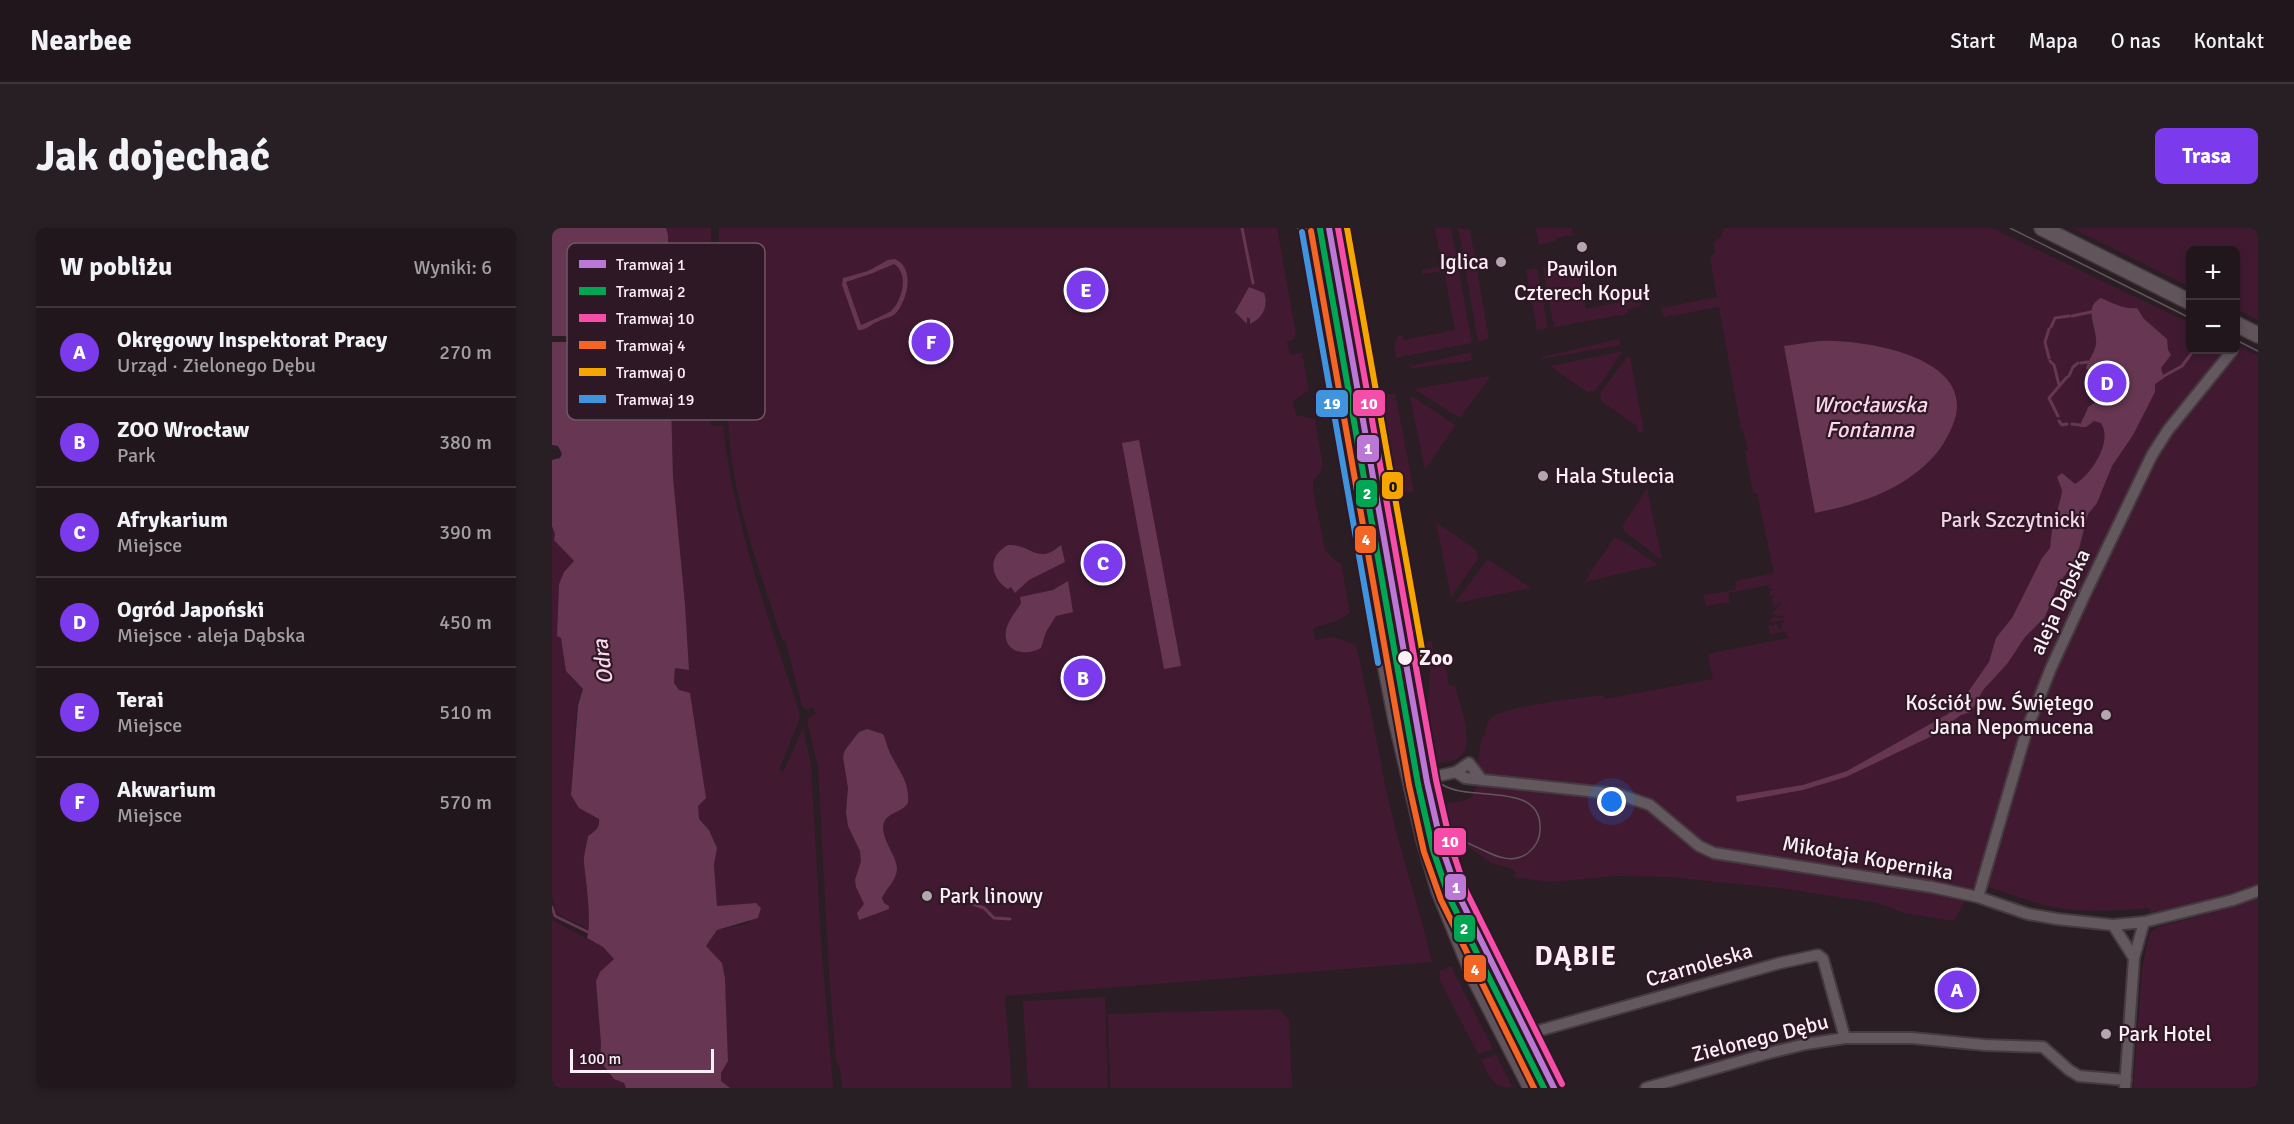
<!DOCTYPE html>
<html lang="pl">
<meta charset="utf-8">
<style>
body{margin:0;font-family:Signika,sans-serif;background:#281f24;color:#f1f3f6}
.controls{position:absolute;right:18px;top:18px;display:grid;overflow:hidden;border-radius:9px;box-shadow:0 3px 9px #0003}
.controls button{width:54px;height:54px;display:grid;place-items:center;padding:0;border:0;border-bottom:2px solid #3d353a;background:#20161b;color:#f1f3f6;font:30px sans-serif}
.scale{position:absolute;left:18px;bottom:15px;width:144px;box-sizing:border-box;padding-left:6px;border:3px solid #fdeff6;border-top:0;font-size:16px;line-height:21px;white-space:nowrap;color:#fdeff6;-webkit-text-stroke:4px #2f1825;paint-order:stroke}
.you{position:absolute;left:1060px;top:574px;width:21px;height:21px;margin:-15px;border:4px solid #fff;border-radius:50%;background:#1a73e8;box-shadow:0 0 0 9px #1a73e833}
.badge{display:grid;place-items:center;width:39px;height:39px;border-radius:50%;background:#7c3aed;color:#fff;font-size:20px;font-weight:700}
.pin{position:absolute;translate:-50% -50%;border:3px solid #fff;box-shadow:0 2px 6px #0006}
.list{margin:0;padding:0;list-style:none}
h2{display:flex;justify-content:space-between;align-items:center;height:78px;margin:0;padding:0 24px;font-size:26px}
h2 small{font-size:20px;font-weight:400;color:#a29fa3}
.list li{display:grid;grid-template-columns:39px 1fr auto;gap:18px;align-items:center;box-sizing:border-box;height:90px;padding:0 24px;border-top:2px solid #3d353a}
.list b{display:block;font-size:22px;white-space:nowrap}
.list p{margin:0;font-size:20px;white-space:nowrap;color:#a29fa3}
.list em{font-size:20px;font-style:normal;color:#a29fa3}
.map{position:relative;flex:none;width:1706px;height:860px;overflow:hidden;border-radius:9px}
header{display:flex;align-items:center;gap:36px;box-sizing:border-box;height:84px;padding:0 30px;background:#20161b;border-bottom:2px solid #3d353a}
header strong{font-size:28px}
nav{display:flex;gap:33px;margin-inline-start:auto;font-size:21px}
.intro{display:flex;align-items:center;justify-content:space-between;box-sizing:border-box;height:144px;padding:0 36px}
h1{margin:0;font-size:42px}
.button{padding:15px 27px;border-radius:9px;background:#7c3aed;color:#fff;font-size:21px;font-weight:700}
main{display:flex;gap:36px;padding:0 36px}
aside{flex:1;background:#20161b;border-radius:9px;box-shadow:0 3px 9px #0003}
.map>svg:first-child{display:block}
.green{fill:#411a32}
.water{fill:#673652;fill-rule:evenodd}
.pier{fill:#2a1d24}
.lines{fill:none;stroke-linecap:round;stroke-linejoin:round}
.stream{stroke:#673652;stroke-width:3}
.street-casing{stroke:#443a3f;stroke-width:14}
.secondary-casing{stroke:#443a3f;stroke-width:18}
.street{stroke:#63585e;stroke-width:10}
.secondary{stroke:#61545b;stroke-width:15}
.tram{stroke:#60565b;stroke-width:1.5}
.tram-1-casing{stroke:#2f1825;stroke-width:10}
.tram-2-casing{stroke:#2f1825;stroke-width:10}
.tram-3-casing{stroke:#2f1825;stroke-width:10}
.tram-4-casing{stroke:#2f1825;stroke-width:10}
.tram-5-casing{stroke:#2f1825;stroke-width:10}
.tram-6-casing{stroke:#2f1825;stroke-width:10}
.tram-1{stroke:#ba77d6;stroke-width:6}
.tram-2{stroke:#00a651;stroke-width:6}
.tram-3{stroke:#f54da8;stroke-width:6}
.tram-4{stroke:#f26522;stroke-width:6}
.tram-5{stroke:#f7a600;stroke-width:6}
.tram-6{stroke:#4094de;stroke-width:6}
.poi-dot{fill:#b3a6ac;stroke:#2f1825;stroke-width:2}
.stop-dot{fill:#fdeff6;stroke:#2f1825;stroke-width:2}
.labels{text-anchor:middle;stroke-width:4.5;stroke-linejoin:round;paint-order:stroke}
.poi-label{font-size:21px;fill:#fdeff6;stroke:#2f1825;text-anchor:start}
.park-label{font-size:21px;fill:#f6d3e5;stroke:#2f1825}
.street-label{font-size:21px;fill:#fdeff6;stroke:#2f1825}
.stop-label{font-size:21px;font-weight:bold;fill:#fdeff6;stroke:#2f1825;text-anchor:start}
.water-label{font-size:22px;font-style:italic;fill:#fad7e9;stroke:#2f1825}
.district-label{font-size:27px;font-weight:bold;letter-spacing:1.5px;fill:#fdeff6;stroke:#2f1825}
.key{fill:#2f1825;stroke:#6d5864;stroke-width:1.5}
.key-label{font-size:16px;fill:#fdeff6}
.line-badge{stroke:#2f1825;stroke-width:2}
.badge-label{font-size:16px;text-anchor:middle;font-weight:bold;fill:#fff}
.pale-badge-label{font-size:16px;text-anchor:middle;font-weight:bold;fill:#111}
</style>
<header>
<strong>Nearbee</strong>
<nav><a>Start</a><a>Mapa</a><a>O nas</a><a>Kontakt</a></nav>
</header>
<div class="intro"><h1>Jak dojechać</h1><a class="button">Trasa</a></div>
<main>
<aside>
<h2>W pobliżu<small>Wyniki: 6</small></h2>
<ul class="list">
<li><span class="badge">A</span><div><b>Okręgowy Inspektorat Pracy</b><p>Urząd · Zielonego Dębu</p></div><em>270 m</em></li>
<li><span class="badge">B</span><div><b>ZOO Wrocław</b><p>Park</p></div><em>380 m</em></li>
<li><span class="badge">C</span><div><b>Afrykarium</b><p>Miejsce</p></div><em>390 m</em></li>
<li><span class="badge">D</span><div><b>Ogród Japoński</b><p>Miejsce · aleja Dąbska</p></div><em>450 m</em></li>
<li><span class="badge">E</span><div><b>Terai</b><p>Miejsce</p></div><em>510 m</em></li>
<li><span class="badge">F</span><div><b>Akwarium</b><p>Miejsce</p></div><em>570 m</em></li>
</ul>
</aside>
<div class="map">
<svg width="1706" height="860" viewBox="0 0 1706 860">
<rect width="100%" height="100%" fill="#2a1d24"/>
<path class="green" d="M 114,0 L 159,0 L 159,56 L 151,56 L 150,61 L 158,62 L 153,86 L 154,108 L 149,108 L 149,115 L 159,114 L 158,93 L 161,92 L 157,87 L 164,62 L 163,108 L 166,113 L 167,146 L 165,143 L 169,177 L 156,178 L 159,198 L 171,198 C 182,296 216,389 247,483 L 248,490 L 227,542 L 231,544 L 251,500 L 259,537 L 269,711 L 281,860 L 178,860 L 169,853 L 168,845 L 176,833 L 173,750 L 170,735 L 154,718 L 165,702 L 197,695 L 204,675 L 165,678 L 162,637 L 165,620 L 157,602 L 147,591 L 127,462 L 122,455 L 123,440 L 137,441 L 133,376 L 121,249 L 118,133 L 109,79 L 116,30 L 116,7 Z
M 167,0 L 725,0 L 744,106 L 741,112 L 735,113 L 738,127 L 750,125 L 757,162 L 741,173 L 744,187 L 763,191 L 771,239 L 769,239 L 769,243 L 761,253 L 761,261 L 773,322 L 786,335 L 789,334 L 798,385 L 784,393 L 761,400 L 763,412 L 782,409 L 804,417 C 814,462 824,507 832,552 C 844,613 866,673 880,734 L 453,768 L 460,860 L 290,860 L 288,841 L 284,833 L 277,747 L 266,540 L 255,492 L 263,485 L 261,479 L 254,481 L 250,478 L 234,415 L 230,411 C 212,355 190,298 181,240 C 173,186 174,130 172,75 L 175,75 L 173,39 L 166,38 Z
M 762,0 L 771,0 L 795,144 L 793,146 L 788,142 Z
M 779,0 L 786,0 L 812,145 L 804,147 Z
M 883,0 L 899,0 L 920,115 L 844,130 L 842,118 L 846,108 L 850,107 L 851,112 L 903,102 L 892,43 L 870,46 L 869,42 L 890,38 Z
M 906,0 L 918,2 L 937,111 L 926,114 Z
M 984,0 L 1020,0 L 1021,7 L 1004,10 L 1003,13 L 987,17 Z
M 1172,0 L 1440,0 L 1638,95 L 1638,122 L 1684,122 L 1684,117 L 1706,128 L 1706,658 L 1600,689 L 1597,680 C 1560,683 1521,686 1485,675 C 1463,669 1444,660 1422,656 L 1402,693 L 1352,685 L 1325,675 L 1235,661 L 1117,649 L 1064,648 L 998,654 L 961,649 L 964,644 L 961,641 L 940,635 L 907,613 L 898,628 L 887,576 L 910,573 L 920,569 L 926,556 L 925,537 L 930,508 L 933,508 C 934,502 934,495 939,490 C 952,478 1030,470 1051,467 L 1053,471 L 1161,451 L 1156,426 L 1236,410 L 1234,404 L 1218,406 L 1216,398 L 1225,396 L 1227,401 L 1230,401 L 1229,395 L 1233,394 L 1232,392 L 1216,395 L 1221,389 L 1232,390 L 1231,388 L 1218,387 L 1229,376 L 1228,374 L 1222,380 L 1219,370 L 1223,369 L 1223,367 L 1218,368 L 1217,363 L 1222,362 L 1217,361 L 1216,357 L 1176,365 L 1178,374 L 1154,378 L 1151,367 L 1184,362 L 1183,353 L 1222,345 L 1205,265 L 1201,265 L 1193,223 L 1196,222 L 1191,201 L 1189,201 L 1167,79 L 1112,89 L 1109,80 L 1165,69 L 1158,30 L 1163,24 L 1161,15 L 1169,9 Z
M 1520,0 L 1706,0 L 1706,92 L 1684,81 L 1684,22 L 1638,22 L 1638,59 Z
M 1007,35 L 1009,39 L 1026,36 L 1034,81 L 1081,71 L 1082,75 L 1089,75 L 1089,78 L 1076,81 L 1075,86 L 1002,99 L 991,39 L 993,38 L 995,43 L 1004,42 L 1004,37 Z
M 985,40 L 996,100 L 985,102 L 974,42 Z
M 1067,111 L 1069,117 L 989,131 L 990,129 Z
M 1071,123 L 1043,163 L 1035,164 L 998,138 Z
M 919,124 L 920,132 L 857,141 L 859,138 Z
M 1076,128 L 1078,129 L 1092,204 L 1086,204 L 1085,198 L 1049,173 L 1048,165 Z
M 936,148 L 938,149 L 934,154 L 908,190 L 862,161 Z
M 843,165 L 862,263 L 846,266 L 828,168 Z
M 860,168 L 903,197 L 873,242 L 858,169 Z
M 1095,260 L 1110,332 L 1073,304 L 1070,299 Z
M 884,294 L 924,322 L 926,331 L 899,369 Z
M 0,298 L 22,333 L 7,356 L 9,410 L 17,447 L 31,461 L 25,477 L 19,567 L 37,586 L 47,591 L 45,601 L 36,608 C 35,616 31,628 32,636 C 35,656 35,677 38,698 L 37,702 C 28,695 8,690 5,684 C 2,680 2,673 0,669 Z
M 1062,310 L 1068,311 L 1106,337 L 1032,354 Z
M 935,332 L 939,333 L 979,360 L 903,375 Z
M 880,413 L 882,430 L 892,429 L 897,457 L 903,458 C 908,475 923,516 909,528 C 903,533 894,534 886,535 L 883,529 L 875,491 L 878,441 L 872,415 Z
M 1706,668 L 1706,860 L 1581,860 L 1590,742 L 1597,706 L 1606,699 L 1659,685 Z
M 0,690 L 2,693 L 51,719 L 62,731 L 56,736 L 48,833 C 55,844 60,850 72,855 L 74,860 L 0,860 Z
M 899,738 L 941,821 L 926,826 L 888,753 L 888,743 Z
M 553,769 L 556,860 L 476,860 L 471,773 Z
M 727,781 L 737,792 L 740,860 L 558,860 L 556,786 Z
M 944,827 L 961,860 C 939,860 938,849 929,831 Z"/>
<path class="water" d="M 0,0 L 114,0 L 116,7 L 116,30 L 109,79 L 118,133 L 121,249 L 133,376 L 137,442 L 123,440 L 122,455 L 127,462 L 138,465 L 154,570 L 146,578 L 147,591 L 157,602 L 165,620 L 162,637 L 165,678 L 204,675 L 209,680 L 206,690 L 165,702 L 154,718 L 170,735 L 173,750 L 176,833 L 169,845 L 169,853 L 178,860 L 74,860 L 72,855 L 62,851 L 48,833 L 49,815 L 44,753 L 48,744 L 62,731 L 51,719 L 35,710 C 40,695 34,653 32,636 C 31,628 35,616 36,608 C 43,603 48,600 47,591 L 27,580 L 19,567 L 26,477 L 31,461 L 14,443 L 9,410 L 5,408 L 7,356 L 12,344 L 22,333 L 2,312 L 3,306 L 0,298 L 0,232 L 8,230 L 10,226 L 6,218 L 0,217 Z
M 343,31 C 363,40 356,71 344,85 C 339,90 332,90 327,93 C 319,96 314,103 306,102 L 290,57 L 291,50 L 316,43 L 336,32 ZM 342,36 C 357,45 351,72 339,83 C 337,85 314,95 309,97 L 294,54 L 321,45 Z
M 697,59 L 712,65 C 717,79 710,90 698,96 L 698,91 L 695,89 L 695,96 L 683,84 Z
M 1549,70 C 1561,75 1572,82 1585,80 L 1592,91 L 1615,111 L 1616,122 L 1619,127 L 1609,140 L 1612,150 L 1603,156 L 1603,164 L 1581,207 L 1560,238 L 1545,275 L 1536,286 L 1524,332 L 1505,358 L 1493,389 L 1473,409 L 1455,436 L 1431,462 L 1419,484 L 1409,487 L 1382,507 L 1294,549 L 1251,562 L 1185,574 L 1184,568 L 1251,557 L 1295,543 L 1396,486 L 1414,467 L 1437,434 L 1444,410 L 1460,390 L 1490,330 L 1498,320 L 1500,302 L 1509,269 L 1510,262 L 1505,249 L 1510,245 L 1523,256 C 1540,246 1561,213 1549,195 L 1542,193 L 1534,199 L 1528,199 C 1528,194 1534,187 1536,179 L 1558,165 L 1558,160 L 1549,159 L 1546,155 L 1548,152 L 1545,152 L 1534,140 C 1536,133 1543,124 1544,116 C 1546,101 1530,79 1549,70 Z
M 1267,113 C 1311,111 1431,129 1400,199 C 1393,215 1384,228 1371,239 C 1340,266 1302,277 1263,285 L 1232,118 Z
M 587,212 L 629,438 L 612,441 L 570,215 Z
M 456,317 C 480,316 485,338 509,317 L 513,334 L 477,352 L 463,365 L 459,359 L 456,361 C 438,350 435,328 456,317 Z
M 516,353 L 521,384 L 504,388 L 494,404 L 489,420 C 469,431 446,420 456,396 C 459,389 465,382 469,375 L 468,369 L 501,362 Z
M 315,501 L 331,506 C 334,512 335,519 338,525 C 347,543 358,554 356,575 C 350,583 344,583 337,588 C 320,601 345,626 345,641 C 344,654 334,660 330,670 L 332,675 L 337,678 L 337,681 L 307,692 L 305,685 L 312,676 L 304,659 L 303,652 L 309,633 L 308,623 L 296,598 L 294,584 L 296,560 L 291,529 L 293,522 L 307,504 Z"/>
<path class="pier" d="M 0,108 L 117,108 L 118,114 L 0,114 Z"/>
<g class="lines">
<path class="stream" d="M 690,0 L 701,55
M 1520,88 L 1539,84
M 1499,99 L 1503,90 L 1517,88
M 1497,130 L 1493,114 L 1497,101
M 1498,133 L 1502,137 L 1507,157
M 1529,135 L 1536,134
M 1517,148 L 1521,139 L 1526,135
M 1612,148 L 1630,138 L 1642,122
M 1506,188 L 1497,170 L 1515,149
M 1507,193 L 1510,197 L 1515,196
M 1520,196 L 1528,197
M 415,667 L 421,676 L 432,680 L 442,690 L 458,691
M 0,679 L 3,688 L 38,705"/>
<g class="street-casing">
<path id="street" d="M 904,544 L 913,550 L 1065,566 L 1078,570 L 1098,577 L 1147,618 L 1162,625 L 1380,659 L 1426,669 L 1476,686 L 1505,691 L 1561,697 L 1592,694 L 1681,672 L 1706,663
M 859,554 L 904,544 L 917,535 L 930,552
M 1426,669 L 1475,501 L 1499,440 L 1534,364 L 1600,227 L 1616,202 L 1680,123
M 1561,697 L 1582,730
M 956,815 L 975,806 L 1228,735 L 1266,727 L 1271,731 L 1293,810
M 1094,860 L 1217,825 L 1254,816 L 1293,810 L 1360,810 L 1433,817 L 1491,819 L 1517,842 L 1527,848 L 1574,852
M 1573,860 L 1582,730 L 1592,694"/>
</g>
<g class="secondary-casing">
<path id="secondary" d="M 754,0 L 828,410 L 844,492 L 872,612 L 887,663 L 923,751 L 979,860
M 1490,0 L 1638,74
M 1684,96 L 1706,107"/>
</g>
<use href="#street" class="street"/>
<use href="#secondary" class="secondary"/>
<path class="tram" d="M 1458,0 L 1638,90
M 1684,112 L 1706,123
M 870,523 C 874,536 879,549 891,557 C 918,574 986,554 988,597 C 989,608 985,618 976,625 C 962,635 947,630 933,623 C 905,610 883,603 874,571"/>
<g class="tram-1-casing">
<path id="tram-1" d="M 777,0 L 875,554 L 890,620 L 906,666 L 1002,860"/>
</g>
<g class="tram-2-casing">
<path id="tram-2" d="M 768,1 L 866,556 L 881,622 L 897,669 L 992,860"/>
</g>
<g class="tram-3-casing">
<path id="tram-3" d="M 786,0 L 884,552 L 899,618 L 914,663 L 1010,856"/>
</g>
<g class="tram-4-casing">
<path id="tram-4" d="M 759,3 L 857,557 L 872,624 L 889,672 L 982,860"/>
</g>
<g class="tram-5-casing">
<path id="tram-5" d="M 795,0 L 871,427"/>
</g>
<g class="tram-6-casing">
<path id="tram-6" d="M 750,4 L 826,435"/>
</g>
<use href="#tram-1" class="tram-1"/>
<use href="#tram-2" class="tram-2"/>
<use href="#tram-3" class="tram-3"/>
<use href="#tram-4" class="tram-4"/>
<use href="#tram-5" class="tram-5"/>
<use href="#tram-6" class="tram-6"/>
</g>
<g class="poi-dot">
<circle cx="1030" cy="19" r="6"/>
<circle cx="949" cy="34" r="6"/>
<circle cx="991" cy="248" r="6"/>
<circle cx="1554" cy="487" r="6"/>
<circle cx="375" cy="668" r="6"/>
<circle cx="1554" cy="806" r="6"/>
</g>
<circle class="stop-dot" cx="853" cy="430" r="8"/>
<g class="labels">
<g class="poi-label">
<text x="937" y="41" text-anchor="end">Iglica</text>
<text x="1030" y="48" text-anchor="middle">Pawilon<tspan x="1030" dy="24">Czterech Kopuł</tspan></text>
<text x="1003" y="255">Hala Stulecia</text>
<text x="1542" y="482" text-anchor="end">Kościół pw. Świętego<tspan x="1542" dy="24">Jana Nepomucena</tspan></text>
<text x="387" y="675">Park linowy</text>
<text x="1566" y="813">Park Hotel</text>
</g>
<g class="park-label">
<text x="1461" y="299">Park Szczytnicki</text>
</g>
<g class="street-label">
<text transform="translate(1508 374) rotate(-65)" y="7">aleja Dąbska</text>
<text transform="translate(1316 630) rotate(10)" y="7">Mikołaja Kopernika</text>
<text transform="translate(1147 737) rotate(-16)" y="7">Czarnoleska</text>
<text transform="translate(1208 810) rotate(-14)" y="7">Zielonego Dębu</text>
</g>
<g class="stop-label">
<text x="867" y="437">Zoo</text>
</g>
<g class="water-label">
<text x="1318" y="184">Wrocławska<tspan x="1318" dy="25">Fontanna</tspan></text>
<text transform="translate(50 434) rotate(-97)" y="8">Odra</text>
</g>
<g class="district-label">
<text x="1024" y="737">DĄBIE</text>
</g>
</g>
<rect x="15" y="15" width="198" height="177" rx="9" class="key"/>
<rect x="27" y="32" width="27" height="8" fill="#ba77d6"/>
<rect x="27" y="59" width="27" height="8" fill="#00a651"/>
<rect x="27" y="86" width="27" height="8" fill="#f54da8"/>
<rect x="27" y="113" width="27" height="8" fill="#f26522"/>
<rect x="27" y="140" width="27" height="8" fill="#f7a600"/>
<rect x="27" y="167" width="27" height="8" fill="#4094de"/>
<g class="key-label">
<text x="64" y="42">Tramwaj 1</text>
<text x="64" y="69">Tramwaj 2</text>
<text x="64" y="96">Tramwaj 10</text>
<text x="64" y="123">Tramwaj 4</text>
<text x="64" y="150">Tramwaj 0</text>
<text x="64" y="177">Tramwaj 19</text>
</g>
<g class="line-badge">
<rect x="800" y="161" width="34" height="28" rx="6" fill="#f54da8"/>
<rect x="763" y="161" width="34" height="29" rx="6" fill="#4094de"/>
<rect x="804" y="206" width="24" height="29" rx="6" fill="#ba77d6"/>
<rect x="829" y="243" width="23" height="29" rx="6" fill="#f7a600"/>
<rect x="803" y="251" width="23" height="29" rx="6" fill="#00a651"/>
<rect x="802" y="297" width="23" height="29" rx="6" fill="#f26522"/>
<rect x="881" y="599" width="34" height="29" rx="6" fill="#f54da8"/>
<rect x="892" y="645" width="23" height="28" rx="6" fill="#ba77d6"/>
<rect x="901" y="686" width="23" height="29" rx="6" fill="#00a651"/>
<rect x="911" y="726" width="24" height="29" rx="6" fill="#f26522"/>
</g>
<g class="badge-label">
<text x="817" y="181">10</text>
<text x="780" y="181">19</text>
<text x="816" y="226">1</text>
<text x="815" y="271">2</text>
<text x="814" y="317">4</text>
<text x="898" y="619">10</text>
<text x="904" y="665">1</text>
<text x="912" y="706">2</text>
<text x="923" y="747">4</text>
</g>
<g class="pale-badge-label">
<text x="841" y="264">0</text>
</g>
</svg>
<div class="controls">
<button>+</button>
<button>−</button>
</div>
<div class="scale">100 m</div>
<div class="you"></div>
<div class="pin badge" style="left:1405px;top:762px">A</div>
<div class="pin badge" style="left:531px;top:450px">B</div>
<div class="pin badge" style="left:551px;top:335px">C</div>
<div class="pin badge" style="left:1555px;top:155px">D</div>
<div class="pin badge" style="left:534px;top:62px">E</div>
<div class="pin badge" style="left:379px;top:114px">F</div>
</div>
</main>
